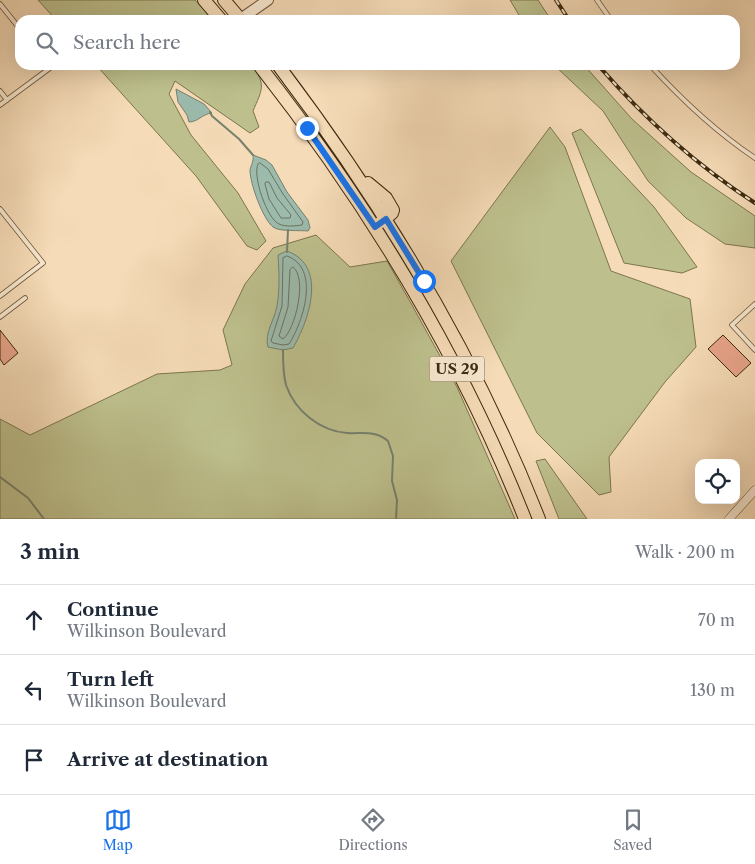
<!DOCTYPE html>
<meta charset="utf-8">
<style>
body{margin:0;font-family:"Libre Caslon Text",serif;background:#f6f6f7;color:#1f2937}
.controls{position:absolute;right:15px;bottom:15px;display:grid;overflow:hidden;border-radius:10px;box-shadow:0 5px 20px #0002}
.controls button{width:45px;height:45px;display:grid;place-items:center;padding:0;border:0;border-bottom:1px solid #e0e1e3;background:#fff;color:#1f2937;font:25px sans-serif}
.stop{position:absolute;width:15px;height:15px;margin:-11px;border:4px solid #1a73e8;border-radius:50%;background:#fff}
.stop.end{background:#1a73e8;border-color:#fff;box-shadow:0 1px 5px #0008}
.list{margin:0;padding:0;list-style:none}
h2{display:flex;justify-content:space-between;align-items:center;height:65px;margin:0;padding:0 20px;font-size:21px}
h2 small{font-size:16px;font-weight:400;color:#747a83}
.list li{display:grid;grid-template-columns:32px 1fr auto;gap:15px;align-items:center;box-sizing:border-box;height:70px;padding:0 20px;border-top:1px solid #e0e1e3}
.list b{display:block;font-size:19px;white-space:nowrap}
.list p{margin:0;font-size:16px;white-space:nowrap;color:#747a83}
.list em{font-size:16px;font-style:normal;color:#747a83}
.icon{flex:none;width:28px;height:28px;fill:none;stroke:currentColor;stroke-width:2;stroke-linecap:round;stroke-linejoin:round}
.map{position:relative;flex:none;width:755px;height:519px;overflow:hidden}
.search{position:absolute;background:#fff;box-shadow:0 5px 20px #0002;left:15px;right:15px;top:15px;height:55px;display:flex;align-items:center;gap:12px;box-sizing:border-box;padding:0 18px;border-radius:15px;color:#747a83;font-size:19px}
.sheet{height:275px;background:#fff}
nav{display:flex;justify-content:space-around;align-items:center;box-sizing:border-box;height:70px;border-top:1px solid #e0e1e3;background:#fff;font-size:14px;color:#747a83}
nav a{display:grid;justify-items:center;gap:2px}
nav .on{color:#1a73e8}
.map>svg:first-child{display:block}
.green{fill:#bdc08d;stroke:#7d754e}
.water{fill:#9cbbad;stroke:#76816e}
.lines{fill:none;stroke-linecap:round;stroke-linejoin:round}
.shore{stroke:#6c725e;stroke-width:1}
.stream{stroke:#76816e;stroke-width:2}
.building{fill:#e8a58b;stroke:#3d2a0f}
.service-casing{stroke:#6b5639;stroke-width:5.5}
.minor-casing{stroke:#6b5639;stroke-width:9}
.tertiary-casing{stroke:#6b5639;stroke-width:12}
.primary-casing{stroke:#3d2a0f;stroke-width:14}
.service{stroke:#f8e8d0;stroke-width:4}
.minor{stroke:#f8e8d0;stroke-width:8}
.tertiary{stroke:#f8e8d0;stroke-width:10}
.primary{stroke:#f5dbb7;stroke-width:12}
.rail-casing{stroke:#3d2a0f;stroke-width:4}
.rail{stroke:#f8e8d0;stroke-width:2;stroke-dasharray:5.5;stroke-linecap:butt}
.route{stroke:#1a73e8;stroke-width:6}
.labels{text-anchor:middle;stroke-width:4.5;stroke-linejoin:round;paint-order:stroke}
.shield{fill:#f8e8d0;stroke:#756349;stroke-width:1}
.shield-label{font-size:15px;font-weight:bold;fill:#3d2a0f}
</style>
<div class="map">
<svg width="755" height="519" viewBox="0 0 755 519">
<rect width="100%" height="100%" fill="#f5dbb7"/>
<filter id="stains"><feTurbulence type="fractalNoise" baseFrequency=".004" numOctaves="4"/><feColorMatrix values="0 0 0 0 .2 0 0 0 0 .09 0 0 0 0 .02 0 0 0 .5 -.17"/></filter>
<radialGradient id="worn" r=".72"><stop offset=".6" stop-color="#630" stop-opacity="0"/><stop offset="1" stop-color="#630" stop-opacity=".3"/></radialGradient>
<path class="green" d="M 38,0 L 195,0 L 213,20 L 56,20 Z
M 510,0 L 538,0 L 551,20 L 522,20 Z
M 96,65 L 251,65 C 267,84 262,90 253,111 L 259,127 L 250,133 L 175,81 L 169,94 L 191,135 L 238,193 L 266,241 L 257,250 L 247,246 L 196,176 Z
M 554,65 L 584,65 L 632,119 L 691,172 L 755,216 L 755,248 L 725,244 L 686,218 L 648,181 L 603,111 Z
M 550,127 L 565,147 L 611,271 L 690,299 L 696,347 L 665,382 L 609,457 L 611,492 L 599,495 L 537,433 L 451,261 Z
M 581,129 L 654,207 L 697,267 L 682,273 L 624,263 L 572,133 Z
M 316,235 L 350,267 L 387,261 L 412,305 L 457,387 L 515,519 L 0,519 L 0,419 L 30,435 L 157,374 L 220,370 L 232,365 L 223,330 L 245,284 L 273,248 Z
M 545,459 L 587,519 L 559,519 L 536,461 Z"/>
<path class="water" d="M 176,89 L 204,104 L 212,113 C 202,114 198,122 189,122 L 187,115 L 178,102 Z
M 253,155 L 266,160 L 272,165 L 287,192 L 308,220 L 310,228 L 308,231 C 301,230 279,232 273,227 C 263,219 250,184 250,170 C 251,165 254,161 253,155 Z
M 287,251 C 328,266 309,320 293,348 L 283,350 L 268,347 C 264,333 275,319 277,306 C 280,289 279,271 278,255 Z"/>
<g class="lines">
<path class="shore" d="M 260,163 L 268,169 L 283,194 L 303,222 L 302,225 C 296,226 285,227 279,224 C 267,219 252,175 258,164 Z
M 266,182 L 269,182 L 277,198 L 291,215 L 290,218 L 281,218 L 269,199 L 265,184 Z
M 287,256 C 321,268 303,322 289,344 L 283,345 L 273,343 L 271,341 L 282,306 L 283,258 Z
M 293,267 C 308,278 295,330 283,339 L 279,336 L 288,307 L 290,270 Z"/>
<path class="stream" d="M 210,112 L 212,116 L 239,139 L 253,155
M 287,252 L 288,230
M 283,350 C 283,361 283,374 286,385 C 295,411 320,431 347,433 C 362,434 376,430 388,441 L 393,456 L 392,481 L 397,500 L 396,519
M 0,477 L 28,498 L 44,519"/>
</g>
<path class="building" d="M 0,330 L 18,353 L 4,365 L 0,359 Z
M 723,335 L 751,363 L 736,377 L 708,349 Z"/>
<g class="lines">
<g class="service-casing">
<path id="service" d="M 597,0 L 611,20
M 0,4 L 20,29
M 650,65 C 682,100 716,132 755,158
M 0,91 L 7,100
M 0,105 L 50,68 L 48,65
M 0,209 L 43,263 L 0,296
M 755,304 L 732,325 L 755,350
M 0,317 L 25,298"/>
</g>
<g class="minor-casing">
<path id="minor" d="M 729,519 L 755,490"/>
</g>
<g class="tertiary-casing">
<path id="tertiary" d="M 239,20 L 268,0"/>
</g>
<g class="primary-casing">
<path id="primary" d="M 204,0 L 221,20
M 224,0 L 241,20
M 259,65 C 368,204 460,354 525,519
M 278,65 C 384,205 475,355 539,519
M 368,183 L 386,198 L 393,210 L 392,213 L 381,222"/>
</g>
<use href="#service" class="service"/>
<use href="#minor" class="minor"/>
<use href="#tertiary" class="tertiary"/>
<use href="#primary" class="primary"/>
<g class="rail-casing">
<path id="rail" d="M 556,0 L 569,20
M 598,65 C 644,118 696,165 755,203"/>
</g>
<use href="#rail" class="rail"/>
</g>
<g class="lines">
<path class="route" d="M 307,128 L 375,227 L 386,219 L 424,281"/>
</g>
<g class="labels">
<rect class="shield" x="429.5" y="356.5" width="55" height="25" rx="4"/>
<g class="shield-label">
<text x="457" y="374">US 29</text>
</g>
</g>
<rect width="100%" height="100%" filter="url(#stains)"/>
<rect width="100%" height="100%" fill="url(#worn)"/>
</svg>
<div class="controls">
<button><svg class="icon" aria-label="locate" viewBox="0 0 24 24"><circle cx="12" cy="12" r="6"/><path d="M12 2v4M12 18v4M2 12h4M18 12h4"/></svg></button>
</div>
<div class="stop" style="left:424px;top:281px"></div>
<div class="stop end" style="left:307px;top:128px"></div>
<div class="search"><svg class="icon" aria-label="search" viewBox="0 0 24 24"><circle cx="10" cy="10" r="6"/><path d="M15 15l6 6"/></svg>Search here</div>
</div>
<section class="sheet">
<h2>3 min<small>Walk · 200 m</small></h2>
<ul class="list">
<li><svg class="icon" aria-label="ahead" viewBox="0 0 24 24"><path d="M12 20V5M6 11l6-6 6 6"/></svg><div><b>Continue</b><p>Wilkinson Boulevard</p></div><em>70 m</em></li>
<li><svg class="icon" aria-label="left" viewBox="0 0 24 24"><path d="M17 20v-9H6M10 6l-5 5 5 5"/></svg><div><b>Turn left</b><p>Wilkinson Boulevard</p></div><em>130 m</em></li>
<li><svg class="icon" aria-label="arrive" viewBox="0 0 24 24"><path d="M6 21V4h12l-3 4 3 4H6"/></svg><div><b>Arrive at destination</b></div></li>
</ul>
</section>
<nav>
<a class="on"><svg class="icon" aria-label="map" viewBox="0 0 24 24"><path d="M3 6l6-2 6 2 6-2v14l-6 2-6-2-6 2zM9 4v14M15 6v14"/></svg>Map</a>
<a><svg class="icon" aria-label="directions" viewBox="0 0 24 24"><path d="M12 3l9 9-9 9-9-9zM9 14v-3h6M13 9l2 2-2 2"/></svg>Directions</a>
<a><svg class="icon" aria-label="saved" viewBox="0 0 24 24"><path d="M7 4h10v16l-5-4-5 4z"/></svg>Saved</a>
</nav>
